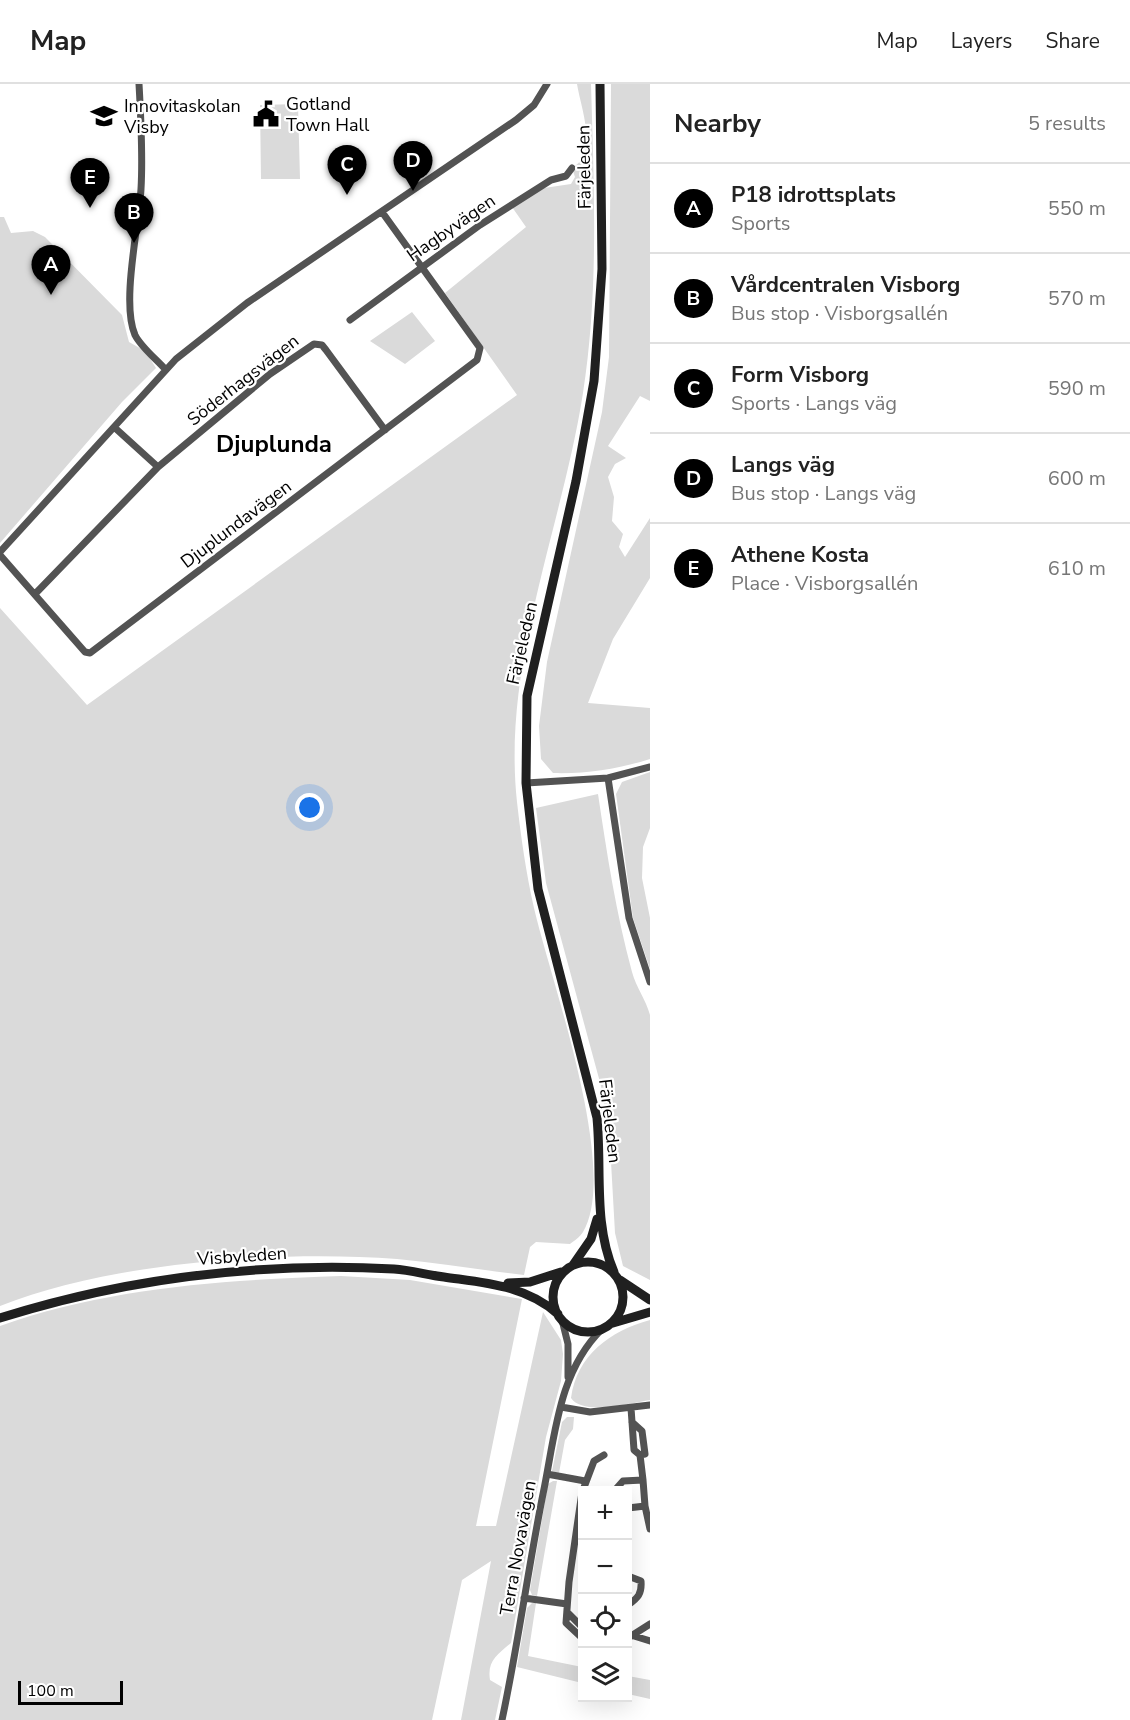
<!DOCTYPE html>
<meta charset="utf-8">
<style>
body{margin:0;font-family:"Nunito Sans",sans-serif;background:#f6f6f6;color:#222}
.controls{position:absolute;right:18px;bottom:18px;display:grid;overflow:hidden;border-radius:0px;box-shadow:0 6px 24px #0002}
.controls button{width:54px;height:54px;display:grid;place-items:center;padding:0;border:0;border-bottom:2px solid #e0e0e0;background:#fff;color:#222;font:30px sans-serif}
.scale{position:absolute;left:18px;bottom:15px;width:105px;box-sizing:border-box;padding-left:6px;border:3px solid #000;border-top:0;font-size:16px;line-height:21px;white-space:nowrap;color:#000;-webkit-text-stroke:4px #fff;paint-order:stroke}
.you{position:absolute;left:310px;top:724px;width:21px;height:21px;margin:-15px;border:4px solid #fff;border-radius:50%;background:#1a73e8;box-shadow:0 0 0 9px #1a73e833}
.badge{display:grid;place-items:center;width:39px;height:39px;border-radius:50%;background:#000;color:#fff;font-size:20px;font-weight:700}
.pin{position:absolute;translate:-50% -50px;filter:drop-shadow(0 2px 3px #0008)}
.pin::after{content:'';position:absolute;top:32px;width:21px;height:18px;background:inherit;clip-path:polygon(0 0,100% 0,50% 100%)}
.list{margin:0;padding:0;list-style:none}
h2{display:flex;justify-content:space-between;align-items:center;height:78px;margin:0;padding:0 24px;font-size:26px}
h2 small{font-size:20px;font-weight:400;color:#767676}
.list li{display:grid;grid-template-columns:39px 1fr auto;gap:18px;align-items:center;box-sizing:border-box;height:90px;padding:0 24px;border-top:2px solid #e0e0e0}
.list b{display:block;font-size:22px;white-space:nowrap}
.list p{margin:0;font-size:20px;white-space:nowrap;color:#767676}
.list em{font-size:20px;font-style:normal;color:#767676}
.icon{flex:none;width:33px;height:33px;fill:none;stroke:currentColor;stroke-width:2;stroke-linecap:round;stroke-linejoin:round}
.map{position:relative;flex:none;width:650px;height:1636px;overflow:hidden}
header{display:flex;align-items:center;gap:36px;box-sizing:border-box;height:84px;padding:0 30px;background:#fff;border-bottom:2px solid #e0e0e0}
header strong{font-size:28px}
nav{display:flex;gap:33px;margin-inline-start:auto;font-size:21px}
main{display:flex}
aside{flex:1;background:#fff}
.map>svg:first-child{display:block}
.green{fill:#dadada}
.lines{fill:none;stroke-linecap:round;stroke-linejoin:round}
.minor{stroke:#535353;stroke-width:7}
.secondary{stroke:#202020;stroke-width:9}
.labels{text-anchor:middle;stroke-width:4.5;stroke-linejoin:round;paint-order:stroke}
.poi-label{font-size:18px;fill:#000;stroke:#fff;text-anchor:start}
.street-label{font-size:18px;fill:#000;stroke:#fff}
.district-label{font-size:24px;font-weight:bold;fill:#000;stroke:#fff}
</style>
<header>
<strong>Map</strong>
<nav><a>Map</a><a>Layers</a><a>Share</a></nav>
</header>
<main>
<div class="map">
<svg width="650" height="1636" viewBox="0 0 650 1636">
<rect width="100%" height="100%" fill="#fff"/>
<path class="green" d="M 577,0 L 591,0 C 594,103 599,206 583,309 C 562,444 502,579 517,718 C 521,753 526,789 534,824 C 550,894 620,1086 583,1148 C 580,1153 574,1157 570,1160 L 536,1158 L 530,1163 L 524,1191 C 481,1186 439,1179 397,1175 C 279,1166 110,1178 0,1222 L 0,524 L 87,621 L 517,311 L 445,209 L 526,143 L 512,123 L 544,104 L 571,100 L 575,93 L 572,84 C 599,69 581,25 577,0 Z
M 611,0 L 650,0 L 650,317 L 640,312 L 608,362 L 626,374 L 615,380 L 608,393 L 614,413 L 612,437 L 623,450 L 619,463 L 625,473 L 650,434 L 650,494 L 613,555 L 588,619 L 650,624 L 650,675 C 618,685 587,690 553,689 L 541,675 L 539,642 L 547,578 L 602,328 L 609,273 Z
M 298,20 L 300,95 L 261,95 L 260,21 Z
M 0,133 L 4,133 L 11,149 L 33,147 L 45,153 L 122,231 L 129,258 L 145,267 L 156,284 L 122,318 L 0,459 Z
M 412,228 L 435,257 L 405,280 L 370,257 Z
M 650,688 L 650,744 L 643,763 L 642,794 L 650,834 L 650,885 L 633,834 L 616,710 L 622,698 Z
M 598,710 C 607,770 616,829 632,888 C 636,903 646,916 650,931 L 650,1196 L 623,1182 L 615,1149 L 610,1060 L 601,1002 L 546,799 L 536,724 Z
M 341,1192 L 410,1196 L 522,1215 L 476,1442 L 496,1442 L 543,1228 L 561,1256 L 563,1270 L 561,1297 L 546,1353 L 511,1559 C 497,1571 487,1577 490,1596 L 502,1603 L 495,1636 L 461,1636 L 491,1477 L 462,1496 L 432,1636 L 0,1636 L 0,1242 C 109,1203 226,1196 341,1192 Z
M 650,1236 L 650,1316 C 631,1319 583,1332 571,1314 C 577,1271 610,1247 650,1236 Z
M 567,1333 L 574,1333 L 573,1345 L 565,1356 L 559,1389 L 552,1387 L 562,1338 Z
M 553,1397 L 557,1397 L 537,1512 L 532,1511 L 530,1506 L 548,1400 Z
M 532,1519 L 536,1519 L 528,1572 L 582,1583 L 582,1599 L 517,1583 L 527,1524 Z
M 628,1592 L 650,1596 L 650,1615 L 628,1610 Z"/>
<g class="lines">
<path class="minor" d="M 139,0 C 141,35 143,71 141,105 C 139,141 121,219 135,251 C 141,263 156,275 165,285
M 350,236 L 480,141 L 551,96 L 566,92 L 572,84
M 114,343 L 158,383
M 0,468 L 176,275 L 247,219 L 516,36 L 534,21 L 547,0
M 0,471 L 85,568 L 90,569 L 477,276 L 480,264 L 382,128
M 35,510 L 158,383 L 270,290 L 314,260 L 322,261 L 326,266 L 385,346
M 608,694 L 629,834 L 650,898
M 526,699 L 608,694 L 650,683
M 562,1236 L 568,1260 L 568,1293
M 561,1323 L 590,1328 L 650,1321
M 631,1324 L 634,1366 L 640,1371 L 645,1370 L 642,1347 L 632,1338
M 640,1371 L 643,1396
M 547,1390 L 585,1397
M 583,1406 L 594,1377 L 604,1371
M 615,1406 L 623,1397 L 643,1396 L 645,1422 L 628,1424
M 582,1408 L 569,1498 L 566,1539 L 582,1554
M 645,1422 L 650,1445
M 628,1492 L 641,1497 C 642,1510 638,1514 628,1521
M 524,1514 L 567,1520
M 567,1528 L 582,1543
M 634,1552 L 650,1557
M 628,1554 L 650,1540
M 502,1636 C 518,1561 528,1485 543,1410 C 555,1353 558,1288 602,1245"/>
<path class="secondary" d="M 600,0 L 602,185 L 594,297 L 576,397 L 527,612 L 526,699 L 538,805 L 597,1034 C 602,1086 593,1139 614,1188
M553 1213a35 35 0 1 1 70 0a35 35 0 1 1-70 0Z
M 573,1181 L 591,1155 L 597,1135
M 620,1196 L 650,1216
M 508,1199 L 530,1198 L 561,1188
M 0,1234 C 127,1194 261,1178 394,1185 C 411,1186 427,1191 444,1193 C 485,1199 525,1201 558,1230
M 613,1239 L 650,1228"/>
</g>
<defs>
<g id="civic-bare" transform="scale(2.07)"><path d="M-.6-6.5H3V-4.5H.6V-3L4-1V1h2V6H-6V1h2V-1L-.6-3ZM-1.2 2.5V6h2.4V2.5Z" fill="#000" stroke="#fff" stroke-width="2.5" paint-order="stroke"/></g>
<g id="school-bare" transform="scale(2.07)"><path d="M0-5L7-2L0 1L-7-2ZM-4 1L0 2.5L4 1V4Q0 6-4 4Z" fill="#000" stroke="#fff" stroke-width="2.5" paint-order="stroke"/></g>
</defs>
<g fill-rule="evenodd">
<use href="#civic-bare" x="266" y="30"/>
<use href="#school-bare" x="104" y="32"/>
</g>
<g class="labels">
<g class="poi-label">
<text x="286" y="26">Gotland<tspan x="286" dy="21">Town Hall</tspan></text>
<text x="124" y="28">Innovitaskolan<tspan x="124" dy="21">Visby</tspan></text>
</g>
<g class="street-label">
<text transform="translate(584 83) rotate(-91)" y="6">Färjeleden</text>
<text transform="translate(451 144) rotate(-35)" y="6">Hagbyvägen</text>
<text transform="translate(243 296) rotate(-38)" y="6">Söderhagsvägen</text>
<text transform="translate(236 440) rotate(-37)" y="6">Djuplundavägen</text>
<text transform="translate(522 559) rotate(-77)" y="6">Färjeleden</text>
<text transform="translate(610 1037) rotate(83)" y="6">Färjeleden</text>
<text transform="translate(242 1172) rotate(-4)" y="6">Visbyleden</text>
<text transform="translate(518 1464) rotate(-80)" y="6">Terra Novavägen</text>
</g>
<g class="district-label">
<text x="274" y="368">Djuplunda</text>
</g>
</g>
</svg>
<div class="controls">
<button>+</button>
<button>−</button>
<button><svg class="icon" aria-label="locate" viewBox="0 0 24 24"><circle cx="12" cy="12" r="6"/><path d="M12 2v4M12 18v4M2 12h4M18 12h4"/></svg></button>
<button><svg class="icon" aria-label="layers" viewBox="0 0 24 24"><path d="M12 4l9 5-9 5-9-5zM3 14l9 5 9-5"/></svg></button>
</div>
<div class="scale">100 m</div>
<div class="you"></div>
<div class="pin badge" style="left:51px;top:211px">A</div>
<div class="pin badge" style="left:134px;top:159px">B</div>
<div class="pin badge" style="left:347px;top:111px">C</div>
<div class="pin badge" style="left:413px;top:107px">D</div>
<div class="pin badge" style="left:90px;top:124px">E</div>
</div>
<aside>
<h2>Nearby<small>5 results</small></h2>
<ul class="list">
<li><span class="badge">A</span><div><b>P18 idrottsplats</b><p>Sports</p></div><em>550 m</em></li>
<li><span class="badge">B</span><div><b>Vårdcentralen Visborg</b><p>Bus stop · Visborgsallén</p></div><em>570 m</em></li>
<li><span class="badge">C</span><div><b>Form Visborg</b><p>Sports · Langs väg</p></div><em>590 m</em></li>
<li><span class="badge">D</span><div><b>Langs väg</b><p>Bus stop · Langs väg</p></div><em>600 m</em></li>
<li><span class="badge">E</span><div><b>Athene Kosta</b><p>Place · Visborgsallén</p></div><em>610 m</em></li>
</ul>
</aside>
</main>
